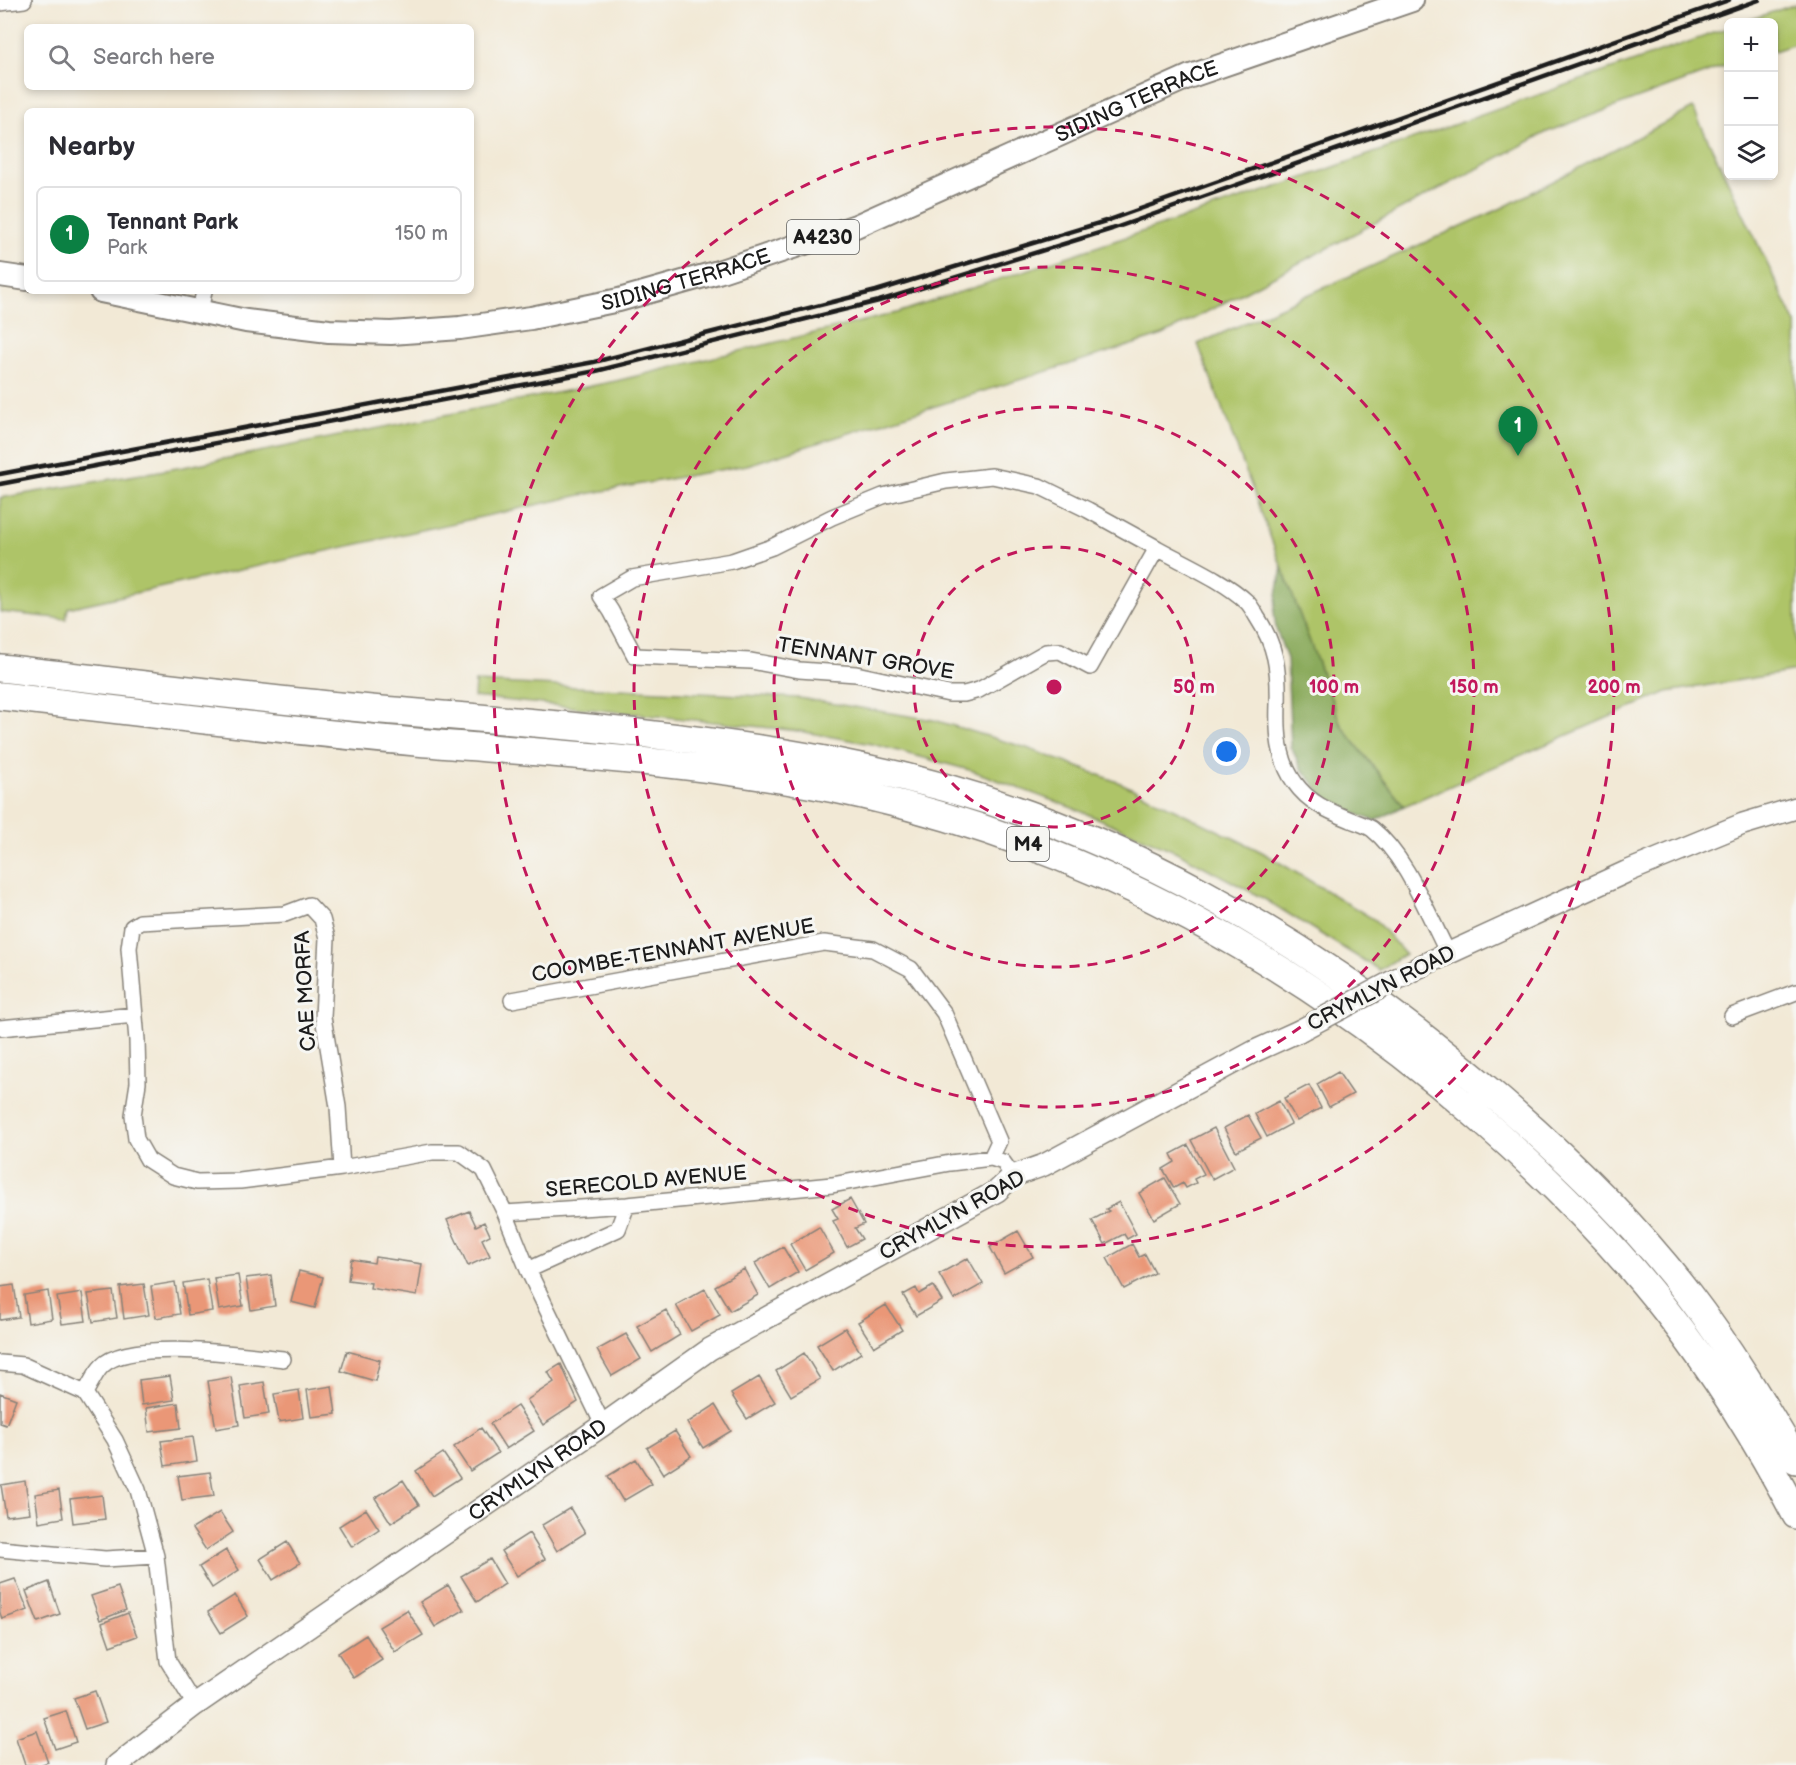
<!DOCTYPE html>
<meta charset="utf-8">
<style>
body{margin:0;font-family:"Balsamiq Sans",sans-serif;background:#f7f7f7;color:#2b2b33}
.controls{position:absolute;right:18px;top:18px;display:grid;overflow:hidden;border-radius:9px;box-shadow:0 3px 9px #0003}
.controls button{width:54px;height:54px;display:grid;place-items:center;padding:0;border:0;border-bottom:2px solid #e1e1e2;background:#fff;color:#2b2b33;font:30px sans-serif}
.you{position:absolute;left:1227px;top:752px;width:21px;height:21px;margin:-15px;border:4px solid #fff;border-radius:50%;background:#1a73e8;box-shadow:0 0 0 9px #1a73e833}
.badge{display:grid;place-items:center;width:39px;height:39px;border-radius:50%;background:#0b8043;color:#fff;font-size:20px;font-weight:700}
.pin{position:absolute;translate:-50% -50px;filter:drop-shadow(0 2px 3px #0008)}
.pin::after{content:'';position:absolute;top:32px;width:21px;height:18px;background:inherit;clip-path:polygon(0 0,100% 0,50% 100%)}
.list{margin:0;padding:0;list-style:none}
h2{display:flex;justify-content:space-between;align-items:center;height:78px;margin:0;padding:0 24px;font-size:26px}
h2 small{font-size:20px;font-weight:400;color:#7c7c81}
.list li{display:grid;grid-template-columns:39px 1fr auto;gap:18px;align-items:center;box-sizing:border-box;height:96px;margin:0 12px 12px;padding:0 12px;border:2px solid #e1e1e2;border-radius:9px}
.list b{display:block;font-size:22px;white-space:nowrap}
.list p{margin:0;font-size:20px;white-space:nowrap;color:#7c7c81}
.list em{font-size:20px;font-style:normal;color:#7c7c81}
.icon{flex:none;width:33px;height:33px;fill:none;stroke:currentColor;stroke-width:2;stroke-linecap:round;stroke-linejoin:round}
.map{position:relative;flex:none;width:1796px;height:1765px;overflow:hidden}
.search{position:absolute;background:#fff;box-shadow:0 3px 9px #0003;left:24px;top:24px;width:450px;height:66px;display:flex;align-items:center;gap:15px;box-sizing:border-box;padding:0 21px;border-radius:9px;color:#7c7c81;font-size:22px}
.panel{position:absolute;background:#fff;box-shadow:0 3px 9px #0003;left:24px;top:108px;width:450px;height:186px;border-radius:9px}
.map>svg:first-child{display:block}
.green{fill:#aec468;stroke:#657042;stroke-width:1.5}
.forest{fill:#8aaa5c;stroke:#53633c;stroke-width:1.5}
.building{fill:#ea9777}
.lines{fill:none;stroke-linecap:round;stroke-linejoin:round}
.street-casing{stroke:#878279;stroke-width:18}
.secondary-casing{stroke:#878279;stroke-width:24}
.primary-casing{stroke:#878279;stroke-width:26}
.highway-casing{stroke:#878279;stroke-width:30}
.street{stroke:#fff;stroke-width:15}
.secondary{stroke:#fff;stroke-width:21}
.primary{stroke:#fff;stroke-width:22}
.highway{stroke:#fff;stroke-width:27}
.rail{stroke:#1c1c1c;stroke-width:4.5}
.secondary-bridge-casing{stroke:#878279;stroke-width:24;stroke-linecap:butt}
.secondary-bridge{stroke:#fff;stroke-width:21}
.ring{fill:none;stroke:#c2185b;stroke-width:3;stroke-dasharray:10 8}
.labels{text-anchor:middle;stroke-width:6;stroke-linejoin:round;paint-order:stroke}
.shield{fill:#f6f6f2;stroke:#5d5d5c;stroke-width:1.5}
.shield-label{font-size:20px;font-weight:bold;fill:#1c1c1c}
.street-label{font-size:21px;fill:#1c1c1c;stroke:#f6f6f2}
.centre{fill:#c2185b;stroke:#f6f6f2;stroke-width:3}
.ring-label{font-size:18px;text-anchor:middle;font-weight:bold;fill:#c2185b;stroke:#f6f6f2;stroke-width:6;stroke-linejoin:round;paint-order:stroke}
</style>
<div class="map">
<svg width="1796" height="1765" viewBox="0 0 1796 1765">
<rect width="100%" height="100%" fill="#f6f6f2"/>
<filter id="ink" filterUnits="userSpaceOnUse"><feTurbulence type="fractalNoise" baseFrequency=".0167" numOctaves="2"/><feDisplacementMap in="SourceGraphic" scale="12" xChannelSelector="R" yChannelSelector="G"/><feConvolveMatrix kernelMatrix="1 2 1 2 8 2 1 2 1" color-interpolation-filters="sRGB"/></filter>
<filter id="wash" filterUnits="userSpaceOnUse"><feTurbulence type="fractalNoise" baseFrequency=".008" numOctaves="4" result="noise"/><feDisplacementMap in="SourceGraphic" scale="24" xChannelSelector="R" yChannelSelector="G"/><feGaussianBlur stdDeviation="1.35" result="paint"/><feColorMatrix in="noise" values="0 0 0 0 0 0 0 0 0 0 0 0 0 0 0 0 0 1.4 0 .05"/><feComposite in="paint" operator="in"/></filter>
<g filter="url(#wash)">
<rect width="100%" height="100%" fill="#f2e9d6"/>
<path class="green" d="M 1796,4 L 1796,44 L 1774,51 L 1774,22 L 1743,22 Z
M 1728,28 L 1728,65 L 1547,132 L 1163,335 L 747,465 L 581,495 L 68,608 L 66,619 L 0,612 L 0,498 L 183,467 L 616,381 L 897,313 L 1286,184 Z
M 1693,108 L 1796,324 L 1796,671 L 1667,692 L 1404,806 L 1341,725 L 1198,344 L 1504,207 Z
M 475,682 L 799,698 L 934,720 L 1027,748 L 1123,784 L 1262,852 L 1375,920 L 1405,954 L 1379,970 L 1266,900 L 1177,852 L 1075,809 L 973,771 L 872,744 L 799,731 L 474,697 Z"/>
<path class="forest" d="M 1282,567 L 1341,725 L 1404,806 L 1375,821 L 1343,809 L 1325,798 L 1301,768 L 1291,747 L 1287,659 L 1276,629 L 1274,612 Z"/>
<g id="blocks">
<path class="building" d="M 1338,1072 L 1353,1094 L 1329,1107 L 1317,1084 Z
M 1309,1085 L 1321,1108 L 1297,1121 L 1284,1098 Z
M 1279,1101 L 1291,1124 L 1267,1137 L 1255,1114 Z
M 1248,1115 L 1261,1138 L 1236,1151 L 1224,1128 Z
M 1214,1128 L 1234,1167 L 1212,1179 L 1191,1140 Z
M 1188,1145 L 1204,1174 L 1194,1179 L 1196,1183 L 1186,1188 L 1183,1183 L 1174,1188 L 1163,1169 L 1175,1162 L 1171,1154 Z
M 1165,1178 L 1180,1204 L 1154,1219 L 1139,1193 Z
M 850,1199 L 864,1224 L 855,1228 L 862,1239 L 847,1247 L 833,1221 L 838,1219 L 832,1209 Z
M 1119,1202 L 1136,1234 L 1127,1239 L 1124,1234 L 1105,1244 L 1092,1220 L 1109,1211 L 1106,1209 Z
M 469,1211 L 476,1226 L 484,1222 L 490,1235 L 482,1239 L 490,1256 L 468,1266 L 447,1220 Z
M 819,1227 L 834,1253 L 805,1270 L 790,1244 Z
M 1018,1231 L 1033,1257 L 1004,1273 L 990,1247 Z
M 1132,1244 L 1139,1257 L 1145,1254 L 1155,1273 L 1124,1289 L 1107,1258 Z
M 783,1247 L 798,1272 L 770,1289 L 755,1263 Z
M 375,1257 L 422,1264 L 417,1296 L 370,1288 L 371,1283 L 348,1280 L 351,1259 L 374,1263 Z
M 968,1258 L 983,1284 L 954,1300 L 939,1274 Z
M 744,1269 L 758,1295 L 730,1311 L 715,1286 Z
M 299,1271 L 323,1277 L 315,1308 L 291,1302 Z
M 238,1275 L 243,1306 L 219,1310 L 214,1278 Z
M 271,1275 L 275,1306 L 251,1310 L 246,1278 Z
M 207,1279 L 212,1311 L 188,1315 L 183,1283 Z
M 175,1282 L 180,1314 L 156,1318 L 151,1286 Z
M 144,1284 L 149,1315 L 124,1319 L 120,1287 Z
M 14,1285 L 19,1317 L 0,1320 L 0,1287 Z
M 933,1286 L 942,1301 L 916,1316 L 903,1295 L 916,1288 L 919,1294 Z
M 705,1289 L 720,1315 L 691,1331 L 676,1305 Z
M 48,1291 L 52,1319 L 28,1323 L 24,1295 Z
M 113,1291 L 117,1318 L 93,1322 L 88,1294 Z
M 82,1293 L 86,1321 L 62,1324 L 57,1297 Z
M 886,1305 L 902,1330 L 874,1347 L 858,1322 Z
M 666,1310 L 680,1335 L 652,1352 L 637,1326 Z
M 845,1328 L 861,1353 L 833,1371 L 817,1345 Z
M 626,1334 L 641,1359 L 612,1376 L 597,1350 Z
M 347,1351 L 380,1360 L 375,1381 L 341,1371 Z
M 804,1353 L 820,1379 L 791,1396 L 776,1371 Z
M 561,1364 L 578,1402 L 543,1425 L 527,1400 L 554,1382 L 548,1372 Z
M 170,1376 L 174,1400 L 142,1405 L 139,1380 Z
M 231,1377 L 239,1425 L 216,1429 L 208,1381 Z
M 759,1377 L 775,1402 L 747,1419 L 731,1394 Z
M 264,1382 L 269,1414 L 245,1418 L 240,1386 Z
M 332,1386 L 336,1414 L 311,1417 L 307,1390 Z
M 299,1390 L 303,1418 L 279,1422 L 274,1394 Z
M 0,1393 L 16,1399 L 6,1425 L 0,1423 Z
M 178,1403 L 181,1428 L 149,1432 L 146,1408 Z
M 715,1405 L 731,1431 L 703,1448 L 687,1423 Z
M 517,1406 L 534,1431 L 506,1449 L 490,1424 Z
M 481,1428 L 498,1453 L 470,1471 L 454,1447 Z
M 675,1431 L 691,1456 L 663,1474 L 647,1448 Z
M 193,1437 L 197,1461 L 165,1466 L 161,1441 Z
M 443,1453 L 460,1478 L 432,1496 L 416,1471 Z
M 636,1459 L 652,1484 L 623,1501 L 608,1476 Z
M 210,1472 L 214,1496 L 182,1500 L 178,1476 Z
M 403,1480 L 419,1505 L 391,1523 L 375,1498 Z
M 25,1481 L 30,1513 L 6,1516 L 1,1485 Z
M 59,1490 L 63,1518 L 39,1522 L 35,1494 Z
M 102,1495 L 105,1519 L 73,1523 L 70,1499 Z
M 570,1508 L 585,1533 L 557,1551 L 542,1525 Z
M 366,1509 L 379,1529 L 352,1547 L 339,1526 Z
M 220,1512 L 233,1532 L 206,1550 L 192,1529 Z
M 529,1533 L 545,1559 L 517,1576 L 501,1551 Z
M 287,1542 L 300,1563 L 273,1580 L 260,1559 Z
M 226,1550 L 239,1570 L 212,1588 L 199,1567 Z
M 490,1559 L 505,1584 L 477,1602 L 461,1576 Z
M 15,1579 L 28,1610 L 2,1619 L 0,1613 L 0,1584 Z
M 49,1582 L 60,1614 L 38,1622 L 26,1591 Z
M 448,1585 L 464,1610 L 435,1627 L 420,1602 Z
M 118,1587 L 126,1610 L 100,1620 L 91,1596 Z
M 235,1595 L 248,1616 L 221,1633 L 208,1612 Z
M 407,1610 L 423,1635 L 395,1652 L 379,1627 Z
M 128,1613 L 137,1636 L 110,1646 L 102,1623 Z
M 366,1635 L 382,1660 L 354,1678 L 338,1653 Z
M 95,1691 L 106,1722 L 85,1729 L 74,1698 Z
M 66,1711 L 76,1742 L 55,1749 L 44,1718 Z
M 37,1731 L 48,1762 L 40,1765 L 25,1765 L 16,1738 Z"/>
</g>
</g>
<g filter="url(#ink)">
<use href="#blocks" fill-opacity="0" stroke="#878279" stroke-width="1.5"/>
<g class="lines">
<g class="street-casing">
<path id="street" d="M 0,3 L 24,0
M 200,312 L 204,291
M 992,476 L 1039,486 L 1088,510 L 1157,548 L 1090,667 L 1060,651 L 1046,652 L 979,690 L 964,694 L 949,694 L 856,674 L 799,670 L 751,661 L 635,656 L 611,611 L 601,596 L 632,578 L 732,561 L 772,547 L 832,517 L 883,496 L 946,481 Z
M 1157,548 C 1184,563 1225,581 1247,602 C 1251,606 1254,612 1257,617 C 1276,646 1279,669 1278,704 C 1277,731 1278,760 1295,783 C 1309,803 1329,811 1351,820 C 1358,823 1366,825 1372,829 C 1407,857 1427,913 1448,953
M 512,1000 L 824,943 L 873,949 L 911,969 L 944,1013 L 999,1141 L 991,1158
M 1732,1016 L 1796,992
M 0,1028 L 135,1015
M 342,1168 L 338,1107 L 323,1017 L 327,938 L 322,919 L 309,905 L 285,914 L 140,922 L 132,927 L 129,948 L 137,1040 L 138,1083 L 133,1115 L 136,1139 L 148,1160 L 173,1176 L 197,1182 L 240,1181 L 342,1168 L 432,1152 L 459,1152 L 484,1170 L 505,1213
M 528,1270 L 618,1229 L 627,1205
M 0,1363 L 23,1365 L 85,1393 L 115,1440 L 138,1490 L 156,1556 L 168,1661 L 195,1705
M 85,1393 C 90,1385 95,1373 102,1366 C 129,1338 245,1355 283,1359
M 603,1425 L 528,1270 L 505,1213 L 627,1205 L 832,1185 L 950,1163 L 991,1158 L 1003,1162 L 1013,1176
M 0,1549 L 105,1559 L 156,1556"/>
</g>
<g class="secondary-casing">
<g id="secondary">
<path d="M 1421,966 L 1626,872 L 1743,824 L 1796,808"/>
<path id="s1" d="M 117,1765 L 195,1705 L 603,1425 L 710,1349 L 997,1191 L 1013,1176 L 1044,1165 L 1255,1051 L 1299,1031"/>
</g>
</g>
<g class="primary-casing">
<g id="primary">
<path d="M 0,275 L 27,279"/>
<path id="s2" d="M 101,291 L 246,321 L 329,331 L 391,333 L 460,328 L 531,318 L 619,300 L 718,272 L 856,226 L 1188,77 L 1412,0"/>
</g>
</g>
<g class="highway-casing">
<path id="highway" d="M 0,668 C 124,682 247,698 371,709 C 537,723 703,734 865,768 C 1104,817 1319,943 1501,1101 C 1569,1160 1634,1223 1689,1295 C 1729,1347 1763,1404 1796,1460
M 0,696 C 139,712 277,730 416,742 C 565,755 716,762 863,795 C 1094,848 1300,962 1478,1117 C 1546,1176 1611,1240 1667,1312 C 1716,1375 1759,1444 1796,1515"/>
</g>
<use href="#street" class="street"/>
<use href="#secondary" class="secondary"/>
<use href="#primary" class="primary"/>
<use href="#highway" class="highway"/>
<path class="rail" d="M 0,474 L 594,362 L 876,291 L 1109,220 L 1729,0
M 0,484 L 596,371 L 879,301 L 1112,229 L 1759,0"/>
<g class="secondary-bridge-casing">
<path id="secondary-bridge" d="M 1299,1031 L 1421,966"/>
</g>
<use href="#secondary-bridge" class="secondary-bridge"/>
</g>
</g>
<g class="ring">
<circle cx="1054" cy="687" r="140"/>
<circle cx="1054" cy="687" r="280"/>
<circle cx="1054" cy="687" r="420"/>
<circle cx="1054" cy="687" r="560"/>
</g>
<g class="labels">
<g class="shield">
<rect x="787" y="220" width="72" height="34" rx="4.5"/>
<rect x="1007" y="827" width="42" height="34" rx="4.5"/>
</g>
<g class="shield-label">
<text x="823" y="244">A4230</text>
<text x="1028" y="851">M4</text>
</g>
<g class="street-label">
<text dy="7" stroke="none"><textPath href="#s2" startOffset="1080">SIDING TERRACE</textPath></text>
<text dy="7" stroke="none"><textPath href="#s2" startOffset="594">SIDING TERRACE</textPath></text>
<text transform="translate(866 658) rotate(9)" y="7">TENNANT GROVE</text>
<text transform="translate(673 950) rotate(-10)" y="7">COOMBE-TENNANT AVENUE</text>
<text transform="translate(1381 988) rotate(-27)" y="7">CRYMLYN ROAD</text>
<text transform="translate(305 991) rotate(-93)" y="7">CAE MORFA</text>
<text transform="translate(646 1181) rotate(-5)" y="7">SERECOLD AVENUE</text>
<text transform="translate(952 1215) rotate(-29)" y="7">CRYMLYN ROAD</text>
<text dy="7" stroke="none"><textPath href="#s1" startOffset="514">CRYMLYN ROAD</textPath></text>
</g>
</g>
<circle cx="1054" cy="687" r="9" class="centre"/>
<g class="ring-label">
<text x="1194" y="693">50 m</text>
<text x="1334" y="693">100 m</text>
<text x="1474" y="693">150 m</text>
<text x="1614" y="693">200 m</text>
</g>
</svg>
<div class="controls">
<button>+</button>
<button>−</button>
<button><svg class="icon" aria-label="layers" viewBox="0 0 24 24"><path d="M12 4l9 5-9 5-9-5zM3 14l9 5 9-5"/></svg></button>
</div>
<div class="you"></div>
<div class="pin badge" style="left:1518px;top:456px">1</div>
<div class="search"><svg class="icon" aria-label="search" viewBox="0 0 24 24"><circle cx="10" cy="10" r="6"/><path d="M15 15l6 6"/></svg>Search here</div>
<section class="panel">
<h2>Nearby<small></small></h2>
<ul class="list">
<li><span class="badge">1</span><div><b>Tennant Park</b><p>Park</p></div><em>150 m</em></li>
</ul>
</section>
</div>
